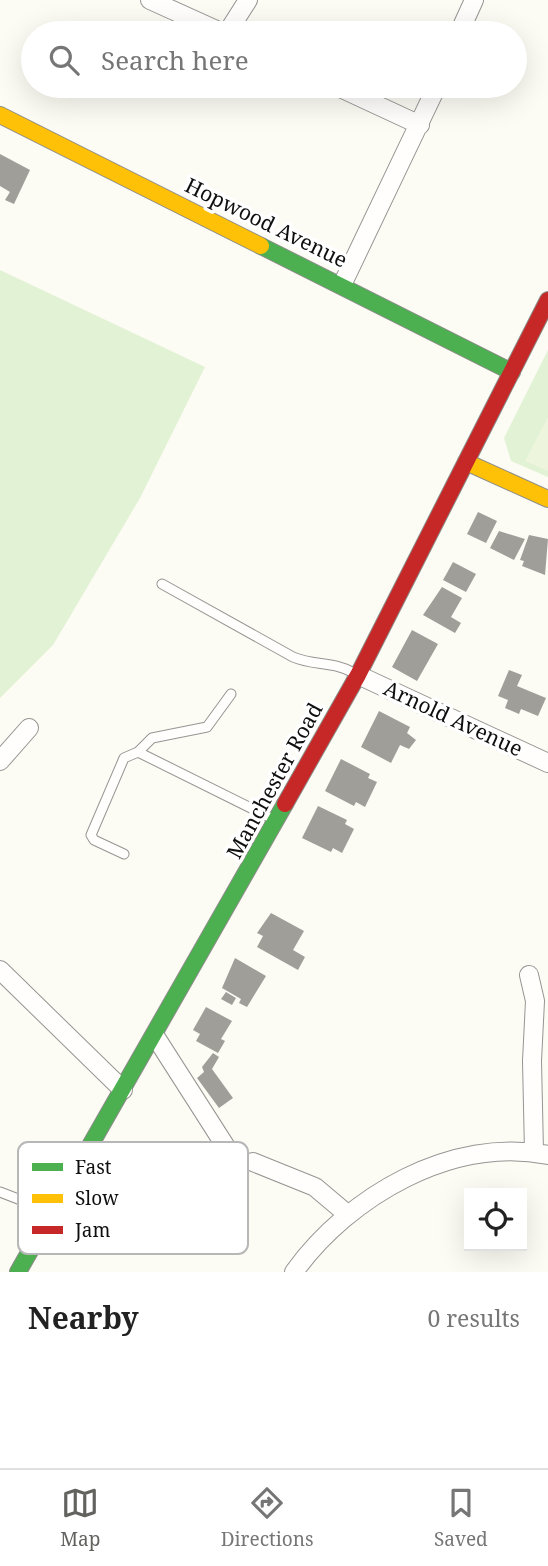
<!DOCTYPE html>
<style>
body{margin:0;font-family:"Noto Serif",serif;background:#f6f6f6;color:#222}
.controls{position:absolute;right:21px;bottom:21px;display:grid;overflow:hidden;border-radius:0px;box-shadow:0 7px 28px #0002}
.controls button{width:63px;height:63px;display:grid;place-items:center;padding:0;border:0;border-bottom:2px solid #e0e0e0;background:#fff;color:#222;font:35px sans-serif}
.list{margin:0;padding:0;list-style:none}
h2{display:flex;justify-content:space-between;align-items:center;height:91px;margin:0;padding:0 28px;font-size:30px}
h2 small{font-size:23px;font-weight:400;color:#767676}
.icon{flex:none;width:38px;height:38px;fill:none;stroke:currentColor;stroke-width:2;stroke-linecap:round;stroke-linejoin:round}
.map{position:relative;flex:none;width:548px;height:1272px;overflow:hidden}
.search{position:absolute;background:#fff;box-shadow:0 7px 28px #0002;left:21px;right:21px;top:21px;height:77px;display:flex;align-items:center;gap:18px;box-sizing:border-box;padding:0 24px;border-radius:38px;color:#767676;font-size:26px}
.sheet{height:196px;background:#fff}
nav{display:flex;justify-content:space-around;align-items:center;box-sizing:border-box;height:98px;border-top:2px solid #e0e0e0;background:#fff;font-size:19px;color:#767676}
nav a{display:grid;justify-items:center;gap:4px}
nav .on{color:#62625f}
.map>svg:first-child{display:block}
.green{fill:#e2f2d4}
.pitch{fill:#edf6dd}
.building{fill:#a09e99}
.lines{fill:none;stroke-linecap:round;stroke-linejoin:round}
.lane-casing{stroke:#969592;stroke-width:11}
.street-casing{stroke:#969592;stroke-width:20}
.fast-casing{stroke:#8c8c89;stroke-width:18}
.slow-casing{stroke:#8c8c89;stroke-width:18}
.jam-casing{stroke:#8c8c89;stroke-width:18}
.lane{stroke:#fffefd;stroke-width:9}
.street{stroke:#fffefd;stroke-width:18}
.fast{stroke:#4caf50;stroke-width:16}
.slow{stroke:#ffc107;stroke-width:16}
.jam{stroke:#c62828;stroke-width:16}
.labels{text-anchor:middle;stroke-width:7;stroke-linejoin:round;paint-order:stroke}
.street-label{font-size:21px;fill:#0f0f0f;stroke:#fff}
.key{fill:#fff;stroke:#b7b7b7;stroke-width:2}
.key-label{font-size:19px;fill:#0f0f0f}
</style>
<div class="map">
<svg width="548" height="1272" viewBox="0 0 548 1272">
<rect width="100%" height="100%" fill="#fcfbf4"/>
<path class="green" d="M 0,270 L 205,367 L 140,498 L 53,645 L 0,698 Z
M 548,350 L 548,477 L 511,461 L 504,438 Z"/>
<path class="pitch" d="M 548,417 L 548,471 L 525,461 Z"/>
<path class="building" d="M 0,154 L 30,170 L 14,204 L 5,200 L 10,192 L 0,186 Z
M 478,512 L 497,521 L 486,543 L 467,534 Z
M 499,531 L 525,539 L 514,560 L 490,548 Z
M 529,535 L 548,539 L 545,575 L 522,566 L 524,561 L 520,560 Z
M 453,562 L 476,574 L 466,592 L 443,580 Z
M 442,587 L 462,598 L 451,617 L 461,623 L 455,633 L 423,615 Z
M 412,630 L 438,644 L 417,681 L 392,667 Z
M 509,670 L 522,675 L 517,686 L 546,698 L 538,716 L 521,709 L 519,714 L 505,708 L 508,700 L 498,696 Z
M 379,711 L 410,727 L 407,733 L 416,740 L 409,749 L 400,745 L 391,763 L 361,747 Z
M 341,759 L 370,774 L 368,778 L 377,782 L 365,807 L 356,802 L 354,806 L 325,791 Z
M 318,806 L 347,820 L 345,824 L 354,829 L 342,853 L 333,848 L 331,852 L 302,838 Z
M 271,913 L 304,931 L 293,950 L 305,957 L 298,970 L 257,947 L 263,936 L 257,933 Z
M 235,958 L 266,976 L 247,1007 L 239,1003 L 241,999 L 222,988 Z
M 226,992 L 236,998 L 232,1005 L 221,999 Z
M 206,1007 L 232,1021 L 221,1039 L 225,1041 L 218,1053 L 196,1041 L 200,1034 L 193,1030 Z
M 213,1053 L 219,1057 L 212,1069 L 233,1098 L 219,1108 L 197,1078 L 204,1072 L 202,1067 Z"/>
<g class="lines">
<g class="lane-casing">
<path id="lane" d="M 162,584 L 293,657 C 314,666 334,661 354,673
M 138,752 L 152,738 L 207,727 L 231,694
M 124,854 L 94,840 L 91,835 L 124,758 L 138,752 L 273,819
M 226,1147 L 253,1162
M 0,1192 L 49,1211"/>
</g>
<g class="street-casing">
<path id="street" d="M 150,0 L 223,33
M 227,33 L 248,0
M 459,33 L 474,0
M 336,86 L 420,125
M 342,285 L 437,86
M 358,675 L 548,763
M 0,761 L 29,728
M 0,970 L 123,1090
M 529,975 L 535,1001 L 532,1061 L 534,1152
M 155,1036 L 226,1147
M 253,1162 L 315,1187 L 347,1214
M 294,1272 C 349,1196 452,1136 548,1155"/>
</g>
<g class="fast-casing">
<path id="fast" d="M 261,246 L 512,372
M 18,1272 L 285,804"/>
</g>
<g class="slow-casing">
<path id="slow" d="M 0,115 L 261,246
M 466,462 L 548,499"/>
</g>
<g class="jam-casing">
<path id="jam" d="M 285,804 L 358,675 L 548,300"/>
</g>
<use href="#lane" class="lane"/>
<use href="#street" class="street"/>
<use href="#fast" class="fast"/>
<use href="#slow" class="slow"/>
<use href="#jam" class="jam"/>
</g>
<g class="labels">
<g class="street-label">
<text transform="translate(266 223) rotate(26)" y="7">Hopwood Avenue</text>
<text transform="translate(453 719) rotate(25)" y="7">Arnold Avenue</text>
<text transform="translate(275 781) rotate(-61)" y="7">Manchester Road</text>
</g>
</g>
<rect x="18" y="1142" width="230" height="112" rx="10" class="key"/>
<rect x="32" y="1163" width="31" height="8" fill="#4caf50"/>
<rect x="32" y="1194" width="31" height="9" fill="#ffc107"/>
<rect x="32" y="1226" width="31" height="8" fill="#c62828"/>
<g class="key-label">
<text x="75" y="1174">Fast</text>
<text x="75" y="1205">Slow</text>
<text x="75" y="1237">Jam</text>
</g>
</svg>
<div class="controls">
<button><svg class="icon" aria-label="locate" viewBox="0 0 24 24"><circle cx="12" cy="12" r="6"/><path d="M12 2v4M12 18v4M2 12h4M18 12h4"/></svg></button>
</div>
<div class="search"><svg class="icon" aria-label="search" viewBox="0 0 24 24"><circle cx="10" cy="10" r="6"/><path d="M15 15l6 6"/></svg>Search here</div>
</div>
<section class="sheet">
<h2>Nearby<small>0 results</small></h2>
<ul class="list">
</ul>
</section>
<nav>
<a class="on"><svg class="icon" aria-label="map" viewBox="0 0 24 24"><path d="M3 6l6-2 6 2 6-2v14l-6 2-6-2-6 2zM9 4v14M15 6v14"/></svg>Map</a>
<a><svg class="icon" aria-label="directions" viewBox="0 0 24 24"><path d="M12 3l9 9-9 9-9-9zM9 14v-3h6M13 9l2 2-2 2"/></svg>Directions</a>
<a><svg class="icon" aria-label="saved" viewBox="0 0 24 24"><path d="M7 4h10v16l-5-4-5 4z"/></svg>Saved</a>
</nav>
